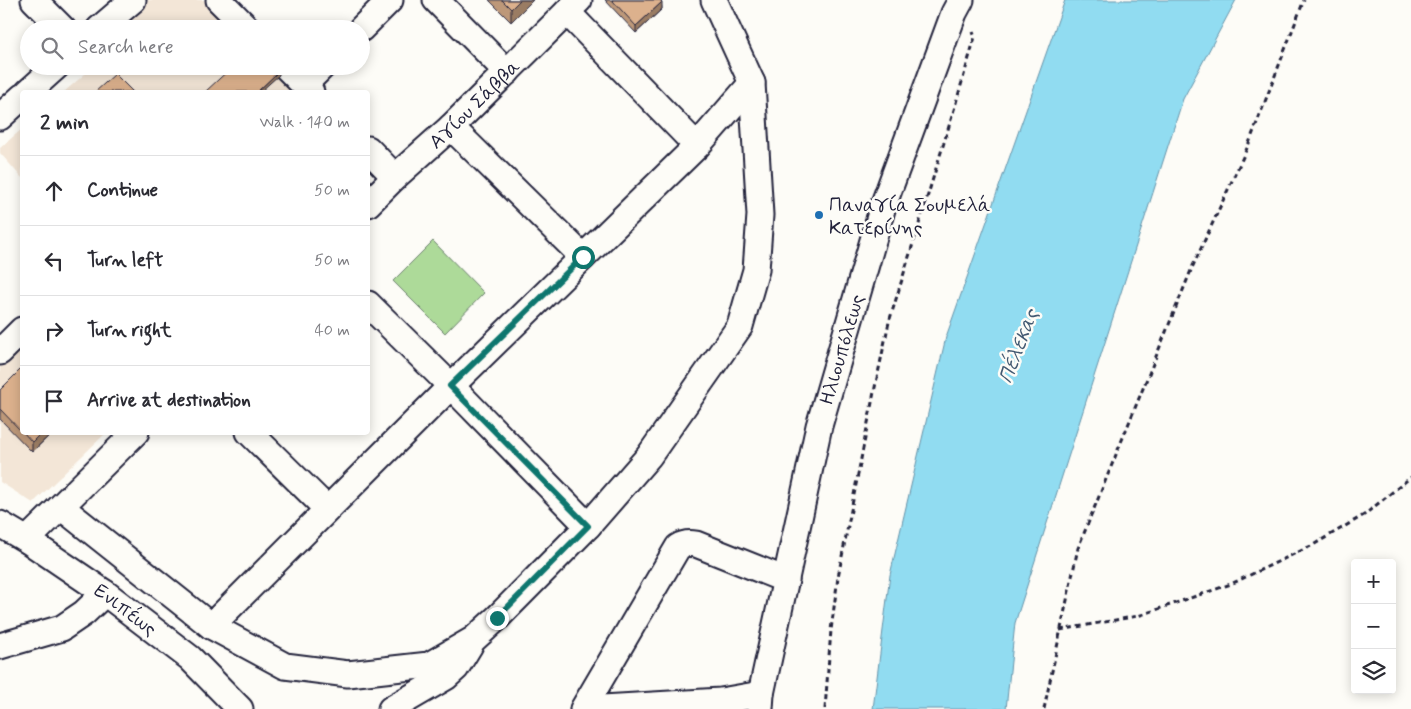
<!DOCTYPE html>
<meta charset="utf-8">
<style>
body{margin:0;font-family:Mynerve,sans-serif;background:#f7f7f7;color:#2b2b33}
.controls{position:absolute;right:15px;bottom:15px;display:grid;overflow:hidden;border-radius:5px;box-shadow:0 2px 12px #0003}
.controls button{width:45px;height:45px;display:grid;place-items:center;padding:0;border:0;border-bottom:1px solid #e1e1e2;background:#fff;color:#2b2b33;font:25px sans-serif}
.stop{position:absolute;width:15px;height:15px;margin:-11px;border:4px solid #0f766e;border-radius:50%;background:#fff}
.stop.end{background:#0f766e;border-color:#fff;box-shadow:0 1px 5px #0008}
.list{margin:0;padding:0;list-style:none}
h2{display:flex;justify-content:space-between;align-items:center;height:65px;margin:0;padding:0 20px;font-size:21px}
h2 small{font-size:16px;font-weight:400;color:#7c7c81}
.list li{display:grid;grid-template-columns:32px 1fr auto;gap:15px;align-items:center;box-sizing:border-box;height:70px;padding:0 20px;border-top:1px solid #e1e1e2}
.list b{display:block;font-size:19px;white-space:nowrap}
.list em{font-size:16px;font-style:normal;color:#7c7c81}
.icon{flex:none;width:28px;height:28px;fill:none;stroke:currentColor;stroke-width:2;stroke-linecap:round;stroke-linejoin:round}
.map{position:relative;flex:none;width:1411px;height:709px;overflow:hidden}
.search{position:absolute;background:#fff;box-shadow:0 2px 12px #0003;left:20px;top:20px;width:350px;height:55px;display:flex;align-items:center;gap:12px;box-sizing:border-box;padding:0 18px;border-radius:28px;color:#7c7c81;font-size:19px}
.panel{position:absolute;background:#fff;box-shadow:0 2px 12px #0003;left:20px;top:90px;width:350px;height:345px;border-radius:5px}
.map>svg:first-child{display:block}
.built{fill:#f3e6d7}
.green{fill:#adda99;stroke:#687e6a}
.water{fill:#91dcf1;stroke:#6592a8}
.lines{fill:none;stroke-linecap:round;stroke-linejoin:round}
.minor-casing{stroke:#22223b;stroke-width:29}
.path{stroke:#22223b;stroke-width:3;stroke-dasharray:5 4;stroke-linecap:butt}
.minor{stroke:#fdfcf7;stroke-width:25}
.wall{fill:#bd9879;stroke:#22223b}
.shaded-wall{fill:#9a7c63;stroke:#22223b}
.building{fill:#dcb18d;stroke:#22223b}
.route{stroke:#0f766e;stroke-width:6}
.poi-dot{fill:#1f6fb2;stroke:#fdfcf7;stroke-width:2}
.labels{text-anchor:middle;stroke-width:5;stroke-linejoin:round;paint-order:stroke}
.street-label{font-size:20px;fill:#22223b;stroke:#fdfcf7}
.poi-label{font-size:20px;fill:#22223b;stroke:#fdfcf7;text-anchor:start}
.water-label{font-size:21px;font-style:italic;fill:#435a72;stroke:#fdfcf7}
</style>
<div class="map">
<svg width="1411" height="709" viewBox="0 0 1411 709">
<rect width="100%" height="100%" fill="#fdfcf7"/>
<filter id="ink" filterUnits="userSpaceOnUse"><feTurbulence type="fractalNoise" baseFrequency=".02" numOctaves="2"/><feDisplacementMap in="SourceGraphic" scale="10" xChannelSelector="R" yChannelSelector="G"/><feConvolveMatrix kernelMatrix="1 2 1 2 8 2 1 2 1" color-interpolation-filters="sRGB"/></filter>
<g filter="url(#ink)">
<path class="built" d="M 147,0 L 213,0 L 241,29 L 114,29 Z
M 80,66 L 278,66 L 296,92 L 64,92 L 86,73 Z
M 22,129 L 22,178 L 0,153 L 0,148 Z
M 22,344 L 22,432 L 106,433 L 33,503 L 0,482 L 0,366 Z"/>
<path class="green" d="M 433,241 L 484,293 L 445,333 L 393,281 Z"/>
<path class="water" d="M 1065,0 L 1236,0 L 1183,99 L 1015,623 L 1006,709 L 873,709 L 890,575 L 946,337 Z"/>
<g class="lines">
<g class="minor-casing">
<g id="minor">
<path d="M 34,0 L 63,29"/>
<path d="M 219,0 L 248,29"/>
<path d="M 436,0 L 507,72"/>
<path d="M 567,12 L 697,146"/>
<path d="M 99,29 L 133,0"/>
<path d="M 361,29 L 390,0"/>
<path d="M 285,66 L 311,92"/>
<path d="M 304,85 L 323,66"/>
<path d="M 28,92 L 57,66"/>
<path d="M 0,117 L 22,97"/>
<path d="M 451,127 L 583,257"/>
<path d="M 368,149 L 395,177"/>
<path id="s1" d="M 368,204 L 395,177 L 451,127 L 579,0"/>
<path d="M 368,304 L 451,386 L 588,526"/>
<path d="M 0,352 L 22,330"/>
<path d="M 249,432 L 327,509"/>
<path d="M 61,507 L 211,626 L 285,666 L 348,674 L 429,665 L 474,639 L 497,618 L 588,526 L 649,456 L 740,326 L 756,270 L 760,215 L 752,83 L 714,0"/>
<path id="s2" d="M 0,524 L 27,540 L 105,593 L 190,658 L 240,709"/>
<path d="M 27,540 L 136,432"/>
<path d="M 211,626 L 451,386 L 697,146 L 752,83"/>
<path d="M 0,646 L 62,628 L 84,613 L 105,593"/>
<path d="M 391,709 L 446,677 L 456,668 L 470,645"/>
<path d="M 583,709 L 678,547 C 684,543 689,543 696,544 L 786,580"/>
<path d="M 586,709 L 721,701 L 761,694"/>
<path id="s3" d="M 760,709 L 761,694 L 819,426 L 883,206 L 954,13 L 961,0"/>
</g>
</g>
<path class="path" d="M 1060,630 L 1138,616 L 1231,584 L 1313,545 L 1364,515 L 1411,477
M 825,709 L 831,630 L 838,577 L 874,392 L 889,322 L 953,113 L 975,37 L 973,32
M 1044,709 L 1078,548 L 1192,268 L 1248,146 L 1304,0"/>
<use href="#minor" class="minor"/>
</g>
<path class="wall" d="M 489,0 L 533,0 L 511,22 Z
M 605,0 L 662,0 L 661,1 L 662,9 L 636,33 Z
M 0,390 L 22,432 L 53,432 L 32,452 L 0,419 Z"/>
<path class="shaded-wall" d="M 520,0 L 533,0 L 511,22 L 511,9 Z
M 662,2 L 662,9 L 636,33 L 636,26 Z
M 279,71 L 279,75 L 260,92 L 257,92 Z
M 42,432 L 53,432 L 32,452 L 32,442 Z"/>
<path class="building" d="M 502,0 L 520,0 L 511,9 Z
M 612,0 L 660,0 L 662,2 L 636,26 Z
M 233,66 L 274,66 L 279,71 L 257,92 L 205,92 Z
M 115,74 L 133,92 L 95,92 Z
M 22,368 L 22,432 L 0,409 L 0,390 Z
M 23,432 L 42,432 L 32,442 Z"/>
</g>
<g class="lines" filter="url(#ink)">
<path class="route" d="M 497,618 L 588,526 L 450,386 L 583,257"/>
</g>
<circle class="poi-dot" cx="819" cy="215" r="5"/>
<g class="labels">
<g class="street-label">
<text dy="7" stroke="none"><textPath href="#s1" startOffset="146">Αγίου Σάββα</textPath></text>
<text dy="7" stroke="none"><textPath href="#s3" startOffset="369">Ηλιουπόλεως</textPath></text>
<text dy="7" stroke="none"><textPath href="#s2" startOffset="152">Ενιπέως</textPath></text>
</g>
<g class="poi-label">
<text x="829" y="211">Παναγία Σουμελά<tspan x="829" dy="23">Κατερίνης</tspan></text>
</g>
<g class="water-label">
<text transform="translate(1018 346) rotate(-69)" y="7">Πέλεκας</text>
</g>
</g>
</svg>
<div class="controls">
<button>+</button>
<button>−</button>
<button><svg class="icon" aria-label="layers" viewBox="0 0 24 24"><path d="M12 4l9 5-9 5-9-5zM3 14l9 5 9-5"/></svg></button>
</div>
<div class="stop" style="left:583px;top:257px"></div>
<div class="stop end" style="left:497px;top:618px"></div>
<div class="search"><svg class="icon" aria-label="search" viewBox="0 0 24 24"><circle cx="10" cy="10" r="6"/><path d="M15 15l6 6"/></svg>Search here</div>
<section class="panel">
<h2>2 min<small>Walk · 140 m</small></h2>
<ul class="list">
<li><svg class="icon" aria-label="ahead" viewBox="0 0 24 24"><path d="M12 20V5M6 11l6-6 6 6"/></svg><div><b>Continue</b></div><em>50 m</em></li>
<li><svg class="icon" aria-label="left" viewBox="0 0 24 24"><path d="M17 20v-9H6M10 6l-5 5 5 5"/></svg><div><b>Turn left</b></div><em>50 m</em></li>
<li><svg class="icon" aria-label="right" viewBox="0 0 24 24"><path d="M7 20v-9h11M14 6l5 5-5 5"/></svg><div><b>Turn right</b></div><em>40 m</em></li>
<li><svg class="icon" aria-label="arrive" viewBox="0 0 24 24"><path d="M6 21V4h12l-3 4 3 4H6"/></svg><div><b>Arrive at destination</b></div></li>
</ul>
</section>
</div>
